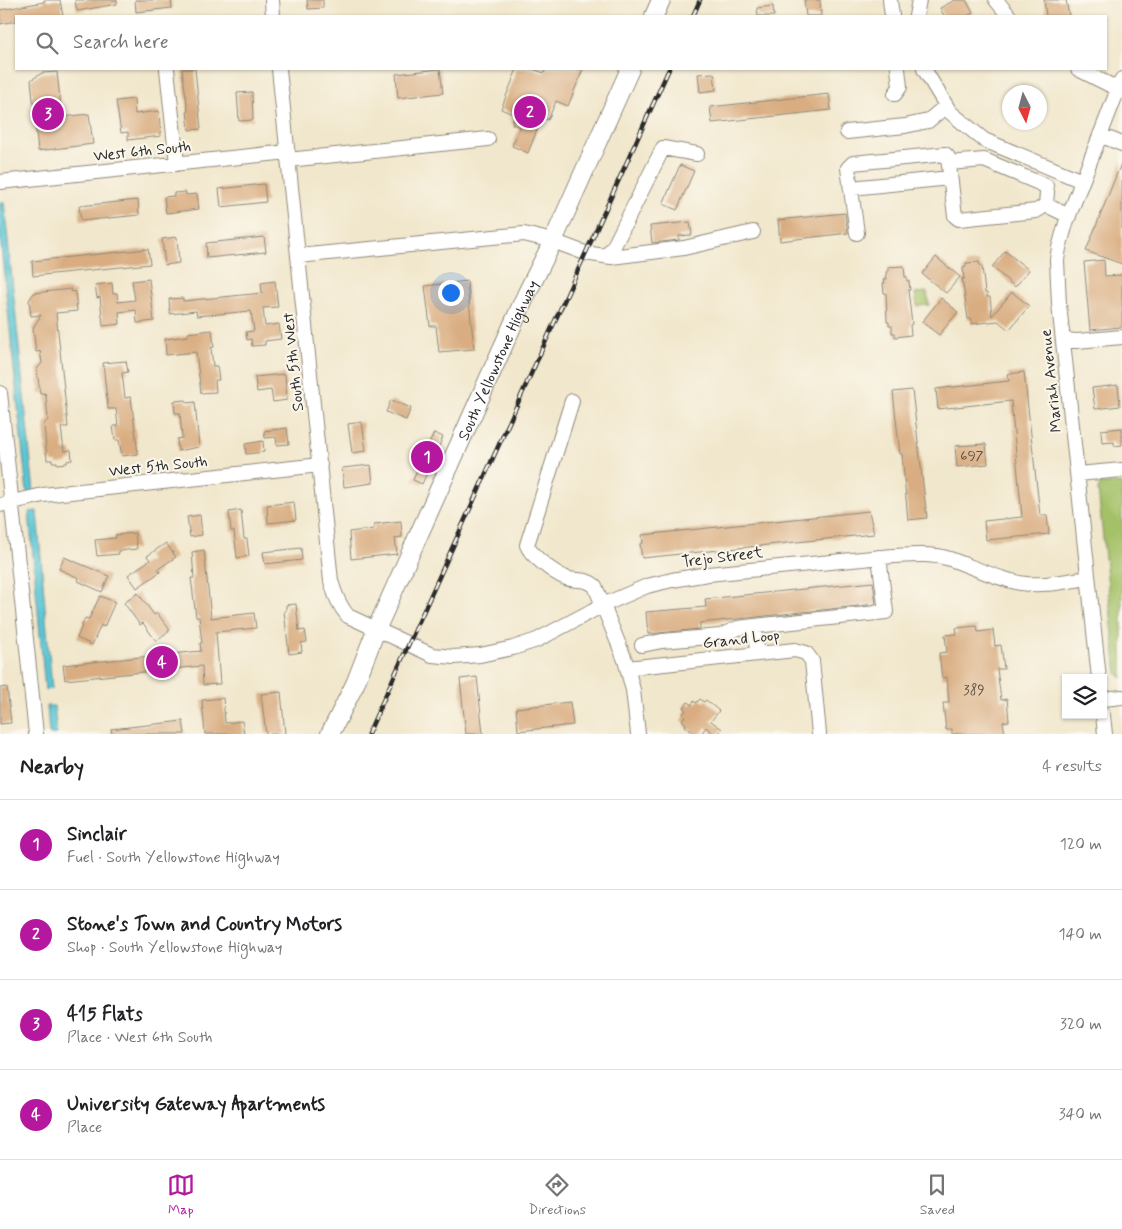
<!DOCTYPE html>
<meta charset="utf-8">
<style>
body{margin:0;font-family:Mynerve,sans-serif;background:#f6f6f6;color:#202124}
.controls{position:absolute;right:15px;bottom:15px;display:grid;overflow:hidden;border-radius:0px;box-shadow:0 1px 4px #0004}
.controls button{width:45px;height:45px;display:grid;place-items:center;padding:0;border:0;border-bottom:1px solid #e0e0e0;background:#fff;color:#202124;font:25px sans-serif}
.compass{position:absolute;left:1002px;top:85px;width:45px;height:45px;border-radius:50%;background:#fff;box-shadow:0 1px 4px #0004;rotate:174deg}
.you{position:absolute;left:450px;top:292px;width:18px;height:18px;margin:-12px;border:4px solid #fff;border-radius:50%;background:#1a73e8;box-shadow:0 0 0 8px #1a73e833}
.badge{display:grid;place-items:center;width:32px;height:32px;border-radius:50%;background:#b5179e;color:#fff;font-size:16px;font-weight:700}
.pin{position:absolute;translate:-50% -50%;border:2px solid #fff;box-shadow:0 1px 5px #0006}
.list{margin:0;padding:0;list-style:none}
h2{display:flex;justify-content:space-between;align-items:center;height:65px;margin:0;padding:0 20px;font-size:21px}
h2 small{font-size:16px;font-weight:400;color:#757577}
.list li{display:grid;grid-template-columns:32px 1fr auto;gap:15px;align-items:center;box-sizing:border-box;height:90px;padding:0 20px;border-top:1px solid #e0e0e0}
.list b{display:block;font-size:19px;white-space:nowrap}
.list p{margin:0;font-size:16px;white-space:nowrap;color:#757577}
.list em{font-size:16px;font-style:normal;color:#757577}
.icon{flex:none;width:28px;height:28px;fill:none;stroke:currentColor;stroke-width:2;stroke-linecap:round;stroke-linejoin:round}
.map{position:relative;flex:none;width:1122px;height:734px;overflow:hidden}
.search{position:absolute;background:#fff;box-shadow:0 1px 4px #0004;left:15px;right:15px;top:15px;height:55px;display:flex;align-items:center;gap:12px;box-sizing:border-box;padding:0 18px;border-radius:0px;color:#757577;font-size:19px}
.sheet{height:425px;background:#fff}
nav{display:flex;justify-content:space-around;align-items:center;box-sizing:border-box;height:70px;border-top:1px solid #e0e0e0;background:#fff;font-size:14px;color:#757577}
nav a{display:grid;justify-items:center;gap:2px}
nav .on{color:#b5179e}
.map>svg:first-child{display:block}
.green{fill:#a4c168;stroke:#68764a}
.water{fill:#5ac6d4;stroke:#427880}
.building{fill:#d9ad81}
.lines{fill:none;stroke-linecap:round;stroke-linejoin:round}
.minor-casing{stroke:#8e897c;stroke-width:16}
.major-casing{stroke:#8e897c;stroke-width:20}
.minor{stroke:#fff;stroke-width:14}
.major{stroke:#fff;stroke-width:18}
.rail-casing{stroke:#2b2b2b;stroke-width:4.5}
.rail{stroke:#fbf7ec;stroke-width:2.5;stroke-dasharray:8;stroke-linecap:butt}
.labels{text-anchor:middle;stroke-width:4;stroke-linejoin:round;paint-order:stroke}
.number-label{font-size:14px;fill:#564c40}
.street-label{font-size:16px;fill:#2b2b2b;stroke:#fbf7ec}
</style>
<div class="map">
<svg width="1122" height="734" viewBox="0 0 1122 734">
<rect width="100%" height="100%" fill="#fbf7ec"/>
<filter id="ink" filterUnits="userSpaceOnUse"><feTurbulence type="fractalNoise" baseFrequency=".02" numOctaves="2"/><feDisplacementMap in="SourceGraphic" scale="10" xChannelSelector="R" yChannelSelector="G"/><feConvolveMatrix kernelMatrix="1 2 1 2 8 2 1 2 1" color-interpolation-filters="sRGB"/></filter>
<filter id="wash" filterUnits="userSpaceOnUse"><feTurbulence type="fractalNoise" baseFrequency=".0096" numOctaves="4" result="noise"/><feDisplacementMap in="SourceGraphic" scale="20" xChannelSelector="R" yChannelSelector="G"/><feGaussianBlur stdDeviation="1.12" result="paint"/><feColorMatrix in="noise" values="0 0 0 0 0 0 0 0 0 0 0 0 0 0 0 0 0 1.4 0 .05"/><feComposite in="paint" operator="in"/></filter>
<g filter="url(#wash)">
<rect width="100%" height="100%" fill="#f1e7cc"/>
<path class="green" d="M 927,292 L 929,305 L 917,306 L 915,293 Z
M 1122,483 L 1122,678 L 1117,674 L 1098,489 L 1101,484 Z"/>
<path class="water" d="M 0,202 L 4,202 L 34,492 L 27,493 L 0,235 Z
M 37,511 L 52,689 L 45,690 L 29,512 Z
M 47,706 L 54,706 L 57,734 L 49,734 Z"/>
<g id="blocks">
<path class="building" d="M 44,0 L 60,0 L 63,16 L 16,16 L 16,21 L 0,24 L 0,10 L 44,2 Z
M 75,0 L 117,0 L 117,4 L 77,11 Z
M 135,0 L 171,0 L 172,8 L 136,12 Z
M 307,0 L 323,0 L 323,8 L 308,9 Z
M 804,0 L 820,0 L 821,16 L 806,16 Z
M 955,0 L 966,0 L 973,13 L 967,16 L 944,16 L 940,8 Z
M 1044,0 L 1066,0 L 1069,16 L 1046,16 Z
M 773,6 L 774,16 L 758,16 L 757,8 Z
M 182,69 L 195,69 L 201,129 L 189,130 L 187,111 L 188,111 Z
M 440,69 L 443,93 L 398,98 L 396,74 Z
M 517,69 L 533,69 L 544,73 L 546,69 L 583,69 L 568,106 L 556,101 L 548,120 L 542,117 L 528,153 L 512,146 L 520,127 L 512,124 L 515,115 L 501,109 Z
M 57,72 L 62,117 L 89,114 L 93,144 L 38,151 L 31,80 L 42,73 Z
M 714,73 L 716,90 L 700,92 L 698,74 Z
M 252,92 L 253,120 L 239,121 L 237,93 Z
M 829,94 L 831,110 L 712,123 L 710,107 Z
M 134,99 L 135,114 L 159,111 L 161,136 L 128,140 L 128,132 L 121,133 L 116,101 Z
M 1122,161 L 1122,264 L 1086,251 Z
M 680,165 L 694,171 L 677,210 L 663,204 Z
M 264,184 L 266,202 L 221,207 L 219,189 Z
M 186,192 L 186,195 L 197,194 L 199,209 L 166,213 L 164,197 L 174,196 L 174,193 Z
M 138,200 L 139,215 L 81,221 L 79,206 Z
M 845,213 L 848,233 L 780,241 L 778,220 Z
M 690,222 L 692,235 L 679,236 L 679,240 L 652,243 L 650,226 Z
M 177,237 L 179,263 L 165,265 L 162,239 Z
M 264,237 L 266,252 L 207,258 L 206,243 Z
M 148,249 L 150,264 L 33,276 L 32,261 Z
M 1005,251 L 1029,270 L 1015,287 L 992,267 Z
M 936,257 L 960,277 L 946,293 L 922,274 Z
M 1104,260 L 1105,276 L 1122,275 L 1122,327 L 1090,330 L 1084,262 Z
M 979,262 L 980,266 L 982,266 L 985,293 L 987,293 L 987,297 L 990,297 L 992,316 L 1012,292 L 1029,306 L 1009,330 L 998,321 L 971,324 L 971,319 L 968,319 L 962,278 L 964,280 L 963,268 L 966,267 L 966,263 Z
M 904,266 L 905,277 L 907,277 L 907,281 L 909,281 L 910,290 L 908,290 L 912,324 L 910,325 L 911,335 L 895,337 L 895,333 L 892,333 L 892,326 L 889,326 L 889,322 L 887,322 L 886,293 L 884,293 L 883,283 L 885,283 L 884,279 L 887,279 L 886,272 L 888,272 L 888,267 Z
M 149,279 L 154,321 L 137,323 L 136,310 L 119,312 L 120,324 L 103,326 L 100,297 L 97,298 L 95,285 L 112,283 L 113,294 L 117,293 L 118,302 L 135,300 L 132,281 Z
M 275,281 L 278,307 L 263,308 L 265,326 L 279,324 L 281,339 L 265,341 L 265,345 L 252,346 L 251,339 L 247,340 L 246,332 L 254,331 L 251,311 L 197,316 L 196,311 L 170,314 L 169,299 L 183,298 L 183,301 L 262,293 L 261,283 Z
M 467,281 L 474,349 L 439,352 L 436,326 L 430,326 L 425,286 Z
M 71,289 L 71,292 L 75,291 L 77,311 L 56,313 L 68,427 L 61,427 L 64,451 L 71,450 L 72,460 L 67,461 L 67,463 L 57,464 L 57,462 L 52,462 L 52,460 L 47,460 L 44,424 L 48,420 L 46,396 L 45,393 L 40,394 L 37,369 L 42,363 L 40,351 L 36,352 L 33,328 L 41,315 L 31,316 L 29,300 L 34,293 Z
M 941,298 L 958,312 L 939,335 L 922,322 Z
M 212,330 L 214,347 L 211,348 L 213,366 L 217,366 L 219,380 L 215,380 L 216,392 L 201,393 L 196,352 L 166,355 L 165,339 L 188,336 L 188,333 Z
M 126,361 L 128,372 L 122,373 L 125,398 L 131,397 L 138,454 L 122,456 L 119,440 L 115,440 L 113,426 L 118,426 L 116,409 L 108,409 L 103,363 Z
M 1024,372 L 1040,515 L 1047,515 L 1049,534 L 986,540 L 984,521 L 1022,517 L 1011,401 L 938,409 L 936,389 L 1009,381 L 1008,374 Z
M 285,374 L 287,400 L 273,402 L 271,390 L 257,392 L 255,377 Z
M 1118,385 L 1120,406 L 1095,409 L 1092,388 Z
M 912,390 L 927,518 L 908,520 L 902,454 L 900,454 L 893,392 Z
M 186,400 L 187,403 L 195,402 L 199,447 L 178,451 L 177,439 L 182,438 L 180,413 L 175,413 L 174,401 Z
M 391,400 L 411,408 L 406,420 L 386,412 Z
M 362,422 L 366,451 L 352,453 L 348,424 Z
M 287,428 L 289,444 L 277,445 L 276,437 L 265,438 L 264,431 Z
M 1122,428 L 1122,445 L 1114,446 L 1114,442 L 1102,443 L 1101,430 Z
M 434,433 L 443,437 L 422,484 L 413,480 Z
M 263,441 L 264,452 L 246,454 L 245,444 Z
M 986,444 L 988,464 L 957,467 L 955,446 Z
M 371,465 L 373,483 L 344,487 L 342,468 Z
M 294,502 L 296,520 L 268,523 L 267,505 Z
M 241,510 L 244,539 L 247,539 L 249,556 L 237,558 L 234,531 L 231,531 L 229,512 Z
M 869,511 L 874,534 L 642,558 L 640,544 L 643,543 L 642,535 Z
M 200,515 L 202,535 L 190,537 L 187,517 Z
M 401,521 L 402,537 L 395,538 L 397,554 L 351,559 L 349,532 L 374,529 L 374,524 Z
M 135,533 L 137,549 L 118,551 L 119,554 L 97,556 L 95,540 L 116,538 L 115,535 Z
M 166,543 L 176,557 L 158,569 L 160,572 L 137,588 L 128,575 L 150,560 L 147,556 Z
M 301,548 L 302,560 L 265,564 L 263,552 Z
M 204,550 L 211,618 L 254,613 L 256,628 L 216,632 L 220,684 L 203,685 L 202,666 L 65,680 L 63,665 L 201,651 L 200,643 L 202,643 L 199,617 L 196,617 L 191,578 L 194,578 L 192,552 Z
M 64,557 L 109,576 L 102,592 L 78,581 L 79,578 L 59,569 Z
M 873,582 L 876,604 L 700,623 L 700,629 L 648,634 L 646,612 L 706,607 L 705,599 Z
M 138,593 L 154,615 L 157,613 L 170,630 L 156,641 L 143,623 L 140,625 L 124,603 Z
M 100,596 L 115,602 L 104,627 L 101,625 L 92,645 L 77,638 L 85,618 L 89,619 Z
M 296,604 L 299,631 L 305,630 L 307,642 L 301,643 L 302,652 L 289,654 L 284,611 L 286,611 L 286,605 Z
M 977,626 L 978,632 L 993,630 L 995,646 L 1001,645 L 1004,669 L 997,669 L 1001,700 L 1007,699 L 1009,721 L 1003,722 L 1005,734 L 952,734 L 952,729 L 946,730 L 943,703 L 949,703 L 947,677 L 942,678 L 939,653 L 947,652 L 945,635 L 957,634 L 956,628 Z
M 477,677 L 483,734 L 466,734 L 460,679 Z
M 7,687 L 11,723 L 0,724 L 0,688 Z
M 281,692 L 285,734 L 266,734 L 261,694 Z
M 223,698 L 225,723 L 242,721 L 244,734 L 205,734 L 202,700 Z
M 700,699 L 704,702 L 706,700 L 719,711 L 711,721 L 722,729 L 718,734 L 714,734 L 706,727 L 701,734 L 695,734 L 685,726 L 686,724 L 682,720 L 685,716 L 683,714 L 686,710 L 683,708 L 688,702 L 691,705 L 694,701 L 696,703 Z
M 570,702 L 573,725 L 518,731 L 516,708 Z
M 183,721 L 185,734 L 112,734 L 111,729 Z"/>
</g>
</g>
<g filter="url(#ink)">
<use href="#blocks" fill-opacity="0" stroke="#8e897c" stroke-width="1"/>
<g class="lines">
<g class="minor-casing">
<path id="minor" d="M 272,0 L 273,16
M 890,0 L 892,16
M 996,0 L 1009,16
M 916,16 L 919,0
M 167,69 L 177,164
M 279,69 L 331,581 C 335,595 339,606 348,616 L 432,655 L 454,657 L 480,655 L 513,648 L 537,640 L 603,605 L 647,586 L 672,580 L 708,574 L 893,556 C 911,555 933,553 950,559 C 973,567 995,578 1020,583 C 1042,587 1066,581 1088,578
M 924,69 L 950,112 L 984,140 L 1082,181
M 1078,69 L 1122,91
M 895,94 L 900,87 L 898,69
M 847,132 L 905,126 L 928,121 L 946,106
M 1100,135 L 1122,144
M 288,160 L 488,139
M 949,163 L 984,160 L 1046,186 L 1047,192 L 1046,205
M 0,182 L 288,152
M 851,188 L 950,178
M 857,233 L 848,168 L 853,163 L 945,154 L 948,157 L 955,216 L 959,219 L 1036,211 L 1046,205 L 1069,216
M 298,256 L 524,234 L 553,241 L 585,253 L 611,257 L 684,248 L 753,232
M 606,256 L 613,248 L 663,148 L 697,154
M 1063,340 L 1077,341 L 1122,337
M 0,393 L 36,734
M 572,401 L 527,545 C 531,556 554,573 566,578 C 577,582 584,577 595,586 L 625,660 L 633,690 L 638,734
M 1078,474 L 1122,470
M 0,505 L 43,495 L 320,465
M 755,626 L 886,612 L 879,557
M 642,645 L 662,641 L 720,636 L 738,628 L 755,626 L 757,654
M 627,668 L 795,650 L 806,653 L 812,661 L 819,734
M 1099,678 L 1059,304 L 1057,260 L 1059,248 L 1066,223 L 1122,79
M 1103,699 L 1122,697
M 1103,715 L 1105,734"/>
</g>
<g class="major-casing">
<g id="major">
<path d="M 654,16 L 661,0"/>
<path id="s1" d="M 330,734 L 355,684 L 376,630 L 527,293 L 553,241 L 630,69"/>
</g>
</g>
<use href="#minor" class="minor"/>
<use href="#major" class="major"/>
<g class="rail-casing">
<path id="rail" d="M 693,16 L 700,0
M 368,734 L 669,69"/>
</g>
<use href="#rail" class="rail"/>
</g>
</g>
<g class="labels">
<g class="number-label">
<text x="972" y="460">697</text>
<text x="974" y="694">389</text>
</g>
<g class="street-label">
<text transform="translate(142 150) rotate(-6)" y="6">West 6th South</text>
<text dy="6" stroke="none"><textPath href="#s1" startOffset="410">South Yellowstone Highway</textPath></text>
<text transform="translate(292 362) rotate(-96)" y="6">South 5th West</text>
<text transform="translate(1050 381) rotate(-96)" y="6">Mariah Avenue</text>
<text transform="translate(158 465) rotate(-6)" y="6">West 5th South</text>
<text transform="translate(722 556) rotate(-7)" y="6">Trejo Street</text>
<text transform="translate(741 638) rotate(-6)" y="6">Grand Loop</text>
</g>
</g>
</svg>
<div class="controls">
<button><svg class="icon" aria-label="layers" viewBox="0 0 24 24"><path d="M12 4l9 5-9 5-9-5zM3 14l9 5 9-5"/></svg></button>
</div>
<svg class="compass" viewBox="-18 -18 36 36"><path d="M0-13l5 13h-10z" fill="#e53935"/><path d="M0 13l5-13h-10z" fill="#757577"/></svg>
<div class="you"></div>
<div class="pin badge" style="left:427px;top:457px">1</div>
<div class="pin badge" style="left:530px;top:112px">2</div>
<div class="pin badge" style="left:48px;top:114px">3</div>
<div class="pin badge" style="left:162px;top:662px">4</div>
<div class="search"><svg class="icon" aria-label="search" viewBox="0 0 24 24"><circle cx="10" cy="10" r="6"/><path d="M15 15l6 6"/></svg>Search here</div>
</div>
<section class="sheet">
<h2>Nearby<small>4 results</small></h2>
<ul class="list">
<li><span class="badge">1</span><div><b>Sinclair</b><p>Fuel · South Yellowstone Highway</p></div><em>120 m</em></li>
<li><span class="badge">2</span><div><b>Stone's Town and Country Motors</b><p>Shop · South Yellowstone Highway</p></div><em>140 m</em></li>
<li><span class="badge">3</span><div><b>415 Flats</b><p>Place · West 6th South</p></div><em>320 m</em></li>
<li><span class="badge">4</span><div><b>University Gateway Apartments</b><p>Place</p></div><em>340 m</em></li>
</ul>
</section>
<nav>
<a class="on"><svg class="icon" aria-label="map" viewBox="0 0 24 24"><path d="M3 6l6-2 6 2 6-2v14l-6 2-6-2-6 2zM9 4v14M15 6v14"/></svg>Map</a>
<a><svg class="icon" aria-label="directions" viewBox="0 0 24 24"><path d="M12 3l9 9-9 9-9-9zM9 14v-3h6M13 9l2 2-2 2"/></svg>Directions</a>
<a><svg class="icon" aria-label="saved" viewBox="0 0 24 24"><path d="M7 4h10v16l-5-4-5 4z"/></svg>Saved</a>
</nav>
